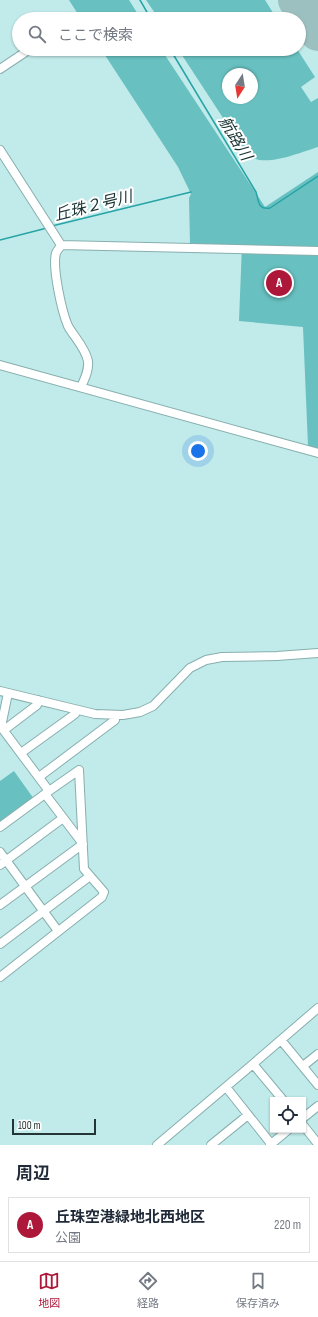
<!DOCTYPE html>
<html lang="ja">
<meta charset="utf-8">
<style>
body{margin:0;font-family:"Sofia Sans Condensed","Noto Sans JP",sans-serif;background:#f2f2f3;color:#1f2937}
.controls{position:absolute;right:12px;bottom:12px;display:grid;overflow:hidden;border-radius:0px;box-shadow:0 1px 3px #0004}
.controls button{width:36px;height:36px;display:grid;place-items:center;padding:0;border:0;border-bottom:1px solid #e0e1e3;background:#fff;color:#1f2937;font:20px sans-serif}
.compass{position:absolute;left:222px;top:68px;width:36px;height:36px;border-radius:50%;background:#fff;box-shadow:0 1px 3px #0004;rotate:192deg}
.scale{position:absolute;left:12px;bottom:10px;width:84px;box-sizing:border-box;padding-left:4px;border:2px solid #253535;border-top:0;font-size:11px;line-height:14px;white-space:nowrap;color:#253535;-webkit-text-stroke:3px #fff;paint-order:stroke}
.you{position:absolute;left:198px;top:451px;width:14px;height:14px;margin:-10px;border:3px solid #fff;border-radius:50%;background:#1a73e8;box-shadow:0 0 0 6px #1a73e833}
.badge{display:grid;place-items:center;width:26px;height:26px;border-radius:50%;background:#ad183a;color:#fff;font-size:13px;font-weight:700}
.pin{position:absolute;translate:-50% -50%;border:2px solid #fff;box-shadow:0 1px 4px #0006}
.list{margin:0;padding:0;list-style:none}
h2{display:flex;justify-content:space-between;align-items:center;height:52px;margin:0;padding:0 16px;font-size:17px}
h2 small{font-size:13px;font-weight:400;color:#747a83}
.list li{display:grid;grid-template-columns:26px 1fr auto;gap:12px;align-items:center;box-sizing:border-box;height:56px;margin:0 8px 8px;padding:0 8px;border:1px solid #e0e1e3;border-radius:0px}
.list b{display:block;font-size:15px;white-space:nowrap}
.list p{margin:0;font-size:13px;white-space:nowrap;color:#747a83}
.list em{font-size:13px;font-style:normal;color:#747a83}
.icon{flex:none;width:22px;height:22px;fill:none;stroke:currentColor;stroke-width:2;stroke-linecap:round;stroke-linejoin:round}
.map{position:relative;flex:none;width:318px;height:1145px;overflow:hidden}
.search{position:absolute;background:#fff;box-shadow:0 1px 3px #0004;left:12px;right:12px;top:12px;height:44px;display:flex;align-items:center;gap:10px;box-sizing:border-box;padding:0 14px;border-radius:22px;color:#747a83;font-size:15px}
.sheet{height:116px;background:#fff}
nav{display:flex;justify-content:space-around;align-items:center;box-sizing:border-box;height:56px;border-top:1px solid #e0e1e3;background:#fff;font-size:11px;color:#747a83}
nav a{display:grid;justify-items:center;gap:2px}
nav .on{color:#ad183a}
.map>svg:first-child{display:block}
.green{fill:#68c0c1;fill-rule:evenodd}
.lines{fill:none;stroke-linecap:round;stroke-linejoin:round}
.stream{stroke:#27a4a6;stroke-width:1.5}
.runway{stroke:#9cc0c0;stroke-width:38}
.minor-casing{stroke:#87afae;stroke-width:10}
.minor{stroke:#fff;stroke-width:8}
.labels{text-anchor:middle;stroke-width:4;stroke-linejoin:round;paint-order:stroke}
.water-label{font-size:16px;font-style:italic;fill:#1b3434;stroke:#fff}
</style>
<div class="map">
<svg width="318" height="1145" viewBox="0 0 318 1145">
<rect width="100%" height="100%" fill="#c1eaea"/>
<path class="green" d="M 69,0 L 129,0 L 141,19 L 81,19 Z
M 146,0 L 265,0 L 277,19 L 159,19 Z
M 101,49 L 161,49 L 265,207 L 318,172 L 318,449 L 308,446 L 303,327 L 239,321 L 242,245 L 190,244 L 189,198 L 191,194 L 178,167 Z
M 178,49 L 297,49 L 315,77 L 301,87 L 311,102 L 318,98 L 318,147 C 301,152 267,167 251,157 C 248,155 246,152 244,150 ZM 228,74 L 252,74 L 252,98 L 228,98 Z
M 14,771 L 34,799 L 0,824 L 0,781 Z"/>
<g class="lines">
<path class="stream" d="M 140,0 L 151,19
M 170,49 L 256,192 C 259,202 258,210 270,208 L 318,176
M 52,226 L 191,192
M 0,240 L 47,228"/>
<path class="runway" d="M 297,0 L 318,32"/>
<g class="minor-casing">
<path id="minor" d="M 74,19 L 77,18
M 0,69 L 30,49
M 0,150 L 61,245 L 318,251
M 61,245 C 60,248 57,250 56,253 C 52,268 62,312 68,326 C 74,337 85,347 88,361 C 89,370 85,378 81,387
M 0,365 L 318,453
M 0,691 L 95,714 L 123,715 L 140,712 L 153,706 L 190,668 L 206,660 L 222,657 L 277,656 L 318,653
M 4,730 L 37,705 L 38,700
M 21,753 L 75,714 L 76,710
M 39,777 L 115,720 L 115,715
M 0,827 L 49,791
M 0,852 L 58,931
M 0,865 L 63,818
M 0,905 L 83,844 L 45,794
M 0,944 L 90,876
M 0,977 L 102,897 L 104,892 L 84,869 L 79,770 L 49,791 L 1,727 L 8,693
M 281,1040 L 318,1085
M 253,1064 L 283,1100
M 303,1066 L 318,1054
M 226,1087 L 272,1145
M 303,1118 L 318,1106
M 303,1125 L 318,1144
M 157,1145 L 253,1064 L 318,1008
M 211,1145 L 248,1115
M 270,1145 L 288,1130"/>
</g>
<use href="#minor" class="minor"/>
</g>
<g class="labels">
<g class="water-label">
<text transform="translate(236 138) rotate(59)" y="6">航路川</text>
<text transform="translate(93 205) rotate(-14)" y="6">丘珠２号川</text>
</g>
</g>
</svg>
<div class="controls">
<button><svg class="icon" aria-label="locate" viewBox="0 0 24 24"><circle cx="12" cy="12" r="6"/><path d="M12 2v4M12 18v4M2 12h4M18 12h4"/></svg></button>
</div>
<svg class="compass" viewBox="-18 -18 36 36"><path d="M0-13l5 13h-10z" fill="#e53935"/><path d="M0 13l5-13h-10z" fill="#747a83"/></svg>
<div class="scale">100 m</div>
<div class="you"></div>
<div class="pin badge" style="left:279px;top:283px">A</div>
<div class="search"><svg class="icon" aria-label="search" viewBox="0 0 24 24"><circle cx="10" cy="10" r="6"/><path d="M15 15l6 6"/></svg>ここで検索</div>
</div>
<section class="sheet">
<h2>周辺<small></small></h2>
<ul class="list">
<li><span class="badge">A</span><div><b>丘珠空港緑地北西地区</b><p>公園</p></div><em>220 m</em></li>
</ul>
</section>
<nav>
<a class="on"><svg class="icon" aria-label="map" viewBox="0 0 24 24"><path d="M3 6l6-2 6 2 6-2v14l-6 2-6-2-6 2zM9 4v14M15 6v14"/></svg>地図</a>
<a><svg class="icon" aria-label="directions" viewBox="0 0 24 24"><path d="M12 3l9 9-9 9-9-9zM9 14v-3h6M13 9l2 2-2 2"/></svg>経路</a>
<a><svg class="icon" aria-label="saved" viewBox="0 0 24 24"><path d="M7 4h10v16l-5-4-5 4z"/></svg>保存済み</a>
</nav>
